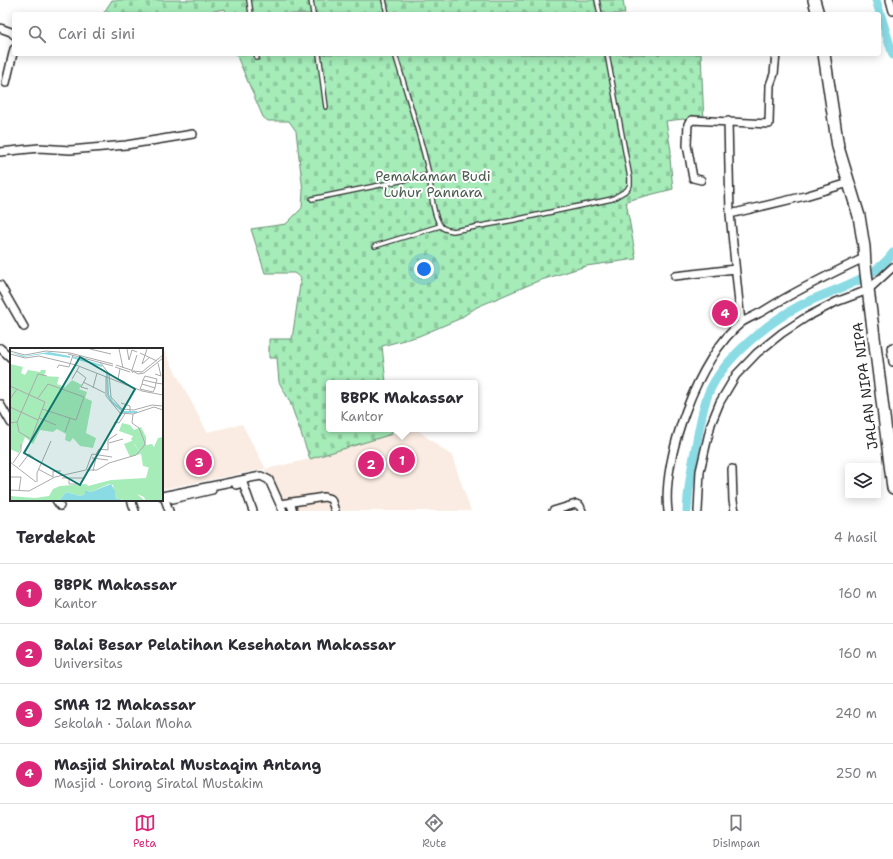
<!DOCTYPE html>
<html lang="id">
<meta charset="utf-8">
<style>
body{margin:0;font-family:"Shantell Sans",sans-serif;background:#f2f2f3;color:#2b2b33}
.controls{position:absolute;right:12px;bottom:12px;display:grid;overflow:hidden;border-radius:4px;box-shadow:0 2px 10px #0003}
.controls button{width:36px;height:36px;display:grid;place-items:center;padding:0;border:0;border-bottom:1px solid #e1e1e2;background:#fff;color:#2b2b33;font:20px sans-serif}
.you{position:absolute;left:424px;top:269px;width:14px;height:14px;margin:-10px;border:3px solid #fff;border-radius:50%;background:#1a73e8;box-shadow:0 0 0 6px #1a73e833}
.badge{display:grid;place-items:center;width:26px;height:26px;border-radius:50%;background:#db2777;color:#fff;font-size:13px;font-weight:700}
.pin{position:absolute;translate:-50% -50%;border:2px solid #fff;box-shadow:0 1px 4px #0006}
.popup{position:absolute;left:326px;top:380px;width:152px;height:52px;box-sizing:border-box;display:grid;place-content:center;border-radius:4px;background:#fff;filter:drop-shadow(0 1px 3px #0005);font-size:13px;white-space:nowrap;color:#7c7c81}
.popup b{font-size:15px;color:#2b2b33}
.popup::after{content:'';position:absolute;left:50%;top:100%;margin-left:-8px;border:8px solid transparent;border-top-color:#fff}
.list{margin:0;padding:0;list-style:none}
h2{display:flex;justify-content:space-between;align-items:center;height:52px;margin:0;padding:0 16px;font-size:17px}
h2 small{font-size:13px;font-weight:400;color:#7c7c81}
.list li{display:grid;grid-template-columns:26px 1fr auto;gap:12px;align-items:center;box-sizing:border-box;height:60px;padding:0 16px;border-top:1px solid #e1e1e2}
.list b{display:block;font-size:15px;white-space:nowrap}
.list p{margin:0;font-size:13px;white-space:nowrap;color:#7c7c81}
.list em{font-size:13px;font-style:normal;color:#7c7c81}
.icon{flex:none;width:22px;height:22px;fill:none;stroke:currentColor;stroke-width:2;stroke-linecap:round;stroke-linejoin:round}
.map{position:relative;flex:none;width:893px;height:511px;overflow:hidden}
.search{position:absolute;background:#fff;box-shadow:0 2px 10px #0003;left:12px;right:12px;top:12px;height:44px;display:flex;align-items:center;gap:10px;box-sizing:border-box;padding:0 14px;border-radius:4px;color:#7c7c81;font-size:15px}
.sheet{height:292px;background:#fff}
nav{display:flex;justify-content:space-around;align-items:center;box-sizing:border-box;height:56px;border-top:1px solid #e1e1e2;background:#fff;font-size:11px;color:#7c7c81}
nav a{display:grid;justify-items:center;gap:2px}
nav .on{color:#db2777}
.map>svg:first-child{display:block}
.built{fill:#faece2}
.cemetery{fill:url(#cemetery-stones);stroke:#688c72}
.lines{fill:none;stroke-linecap:round;stroke-linejoin:round}
.canal{stroke:#8adbe4;stroke-width:9}
.lane-casing{stroke:#2b2b2b;stroke-width:6}
.street-casing{stroke:#2b2b2b;stroke-width:10}
.secondary-casing{stroke:#2b2b2b;stroke-width:14}
.lane{stroke:#fff;stroke-width:3.5}
.street{stroke:#fff;stroke-width:7}
.secondary{stroke:#fff;stroke-width:11}
.labels{text-anchor:middle;stroke-width:4;stroke-linejoin:round;paint-order:stroke}
.park-label{font-size:14px;fill:#4a5b4e;stroke:#fff}
.street-label{font-size:14px;fill:#2b2b2b;stroke:#fff}
.inset-river{fill:none;stroke:#8adbe4;stroke-width:2}
.inset-road{fill:none;stroke:#aaa;stroke-width:1}
.view{fill:#0f766e;fill-opacity:0.15;stroke:#0f766e;stroke-width:2}
.inset-edge{fill:none;stroke:#2b2b2b;stroke-width:2}
</style>
<div class="map">
<svg width="893" height="511" viewBox="0 0 893 511">
<defs>
<pattern id="cemetery-stones" width="16" height="16" patternUnits="userSpaceOnUse"><rect width="16" height="16" fill="#a5ecb9"/><path d="M2 7V4a2 2 0 0 1 4 0v3zM10 15v-3a2 2 0 0 1 4 0v3z" fill="#8ecb9f"/></pattern>
</defs>
<rect width="100%" height="100%" fill="#fff"/>
<filter id="ink" filterUnits="userSpaceOnUse"><feTurbulence type="fractalNoise" baseFrequency=".025" numOctaves="2"/><feDisplacementMap in="SourceGraphic" scale="8" xChannelSelector="R" yChannelSelector="G"/><feConvolveMatrix kernelMatrix="1 2 1 2 8 2 1 2 1" color-interpolation-filters="sRGB"/></filter>
<g filter="url(#ink)">
<path class="built" d="M 165,352 L 207,432 L 242,424 L 266,469 L 310,459 L 392,434 L 401,429 L 416,429 L 452,456 L 471,511 L 279,511 L 265,469 L 162,489 L 162,353 Z"/>
<path class="cemetery" d="M 112,0 L 623,0 L 625,14 L 226,14 L 225,9 L 196,14 L 103,14 Z
M 236,54 L 701,54 L 704,123 L 696,125 L 683,119 L 666,121 L 671,151 L 670,159 L 673,189 L 626,201 L 636,259 L 586,266 L 538,281 L 477,307 L 459,319 L 419,336 L 382,346 L 386,383 L 329,383 L 329,429 L 391,429 L 392,434 L 310,459 L 290,402 L 279,382 L 277,358 L 269,358 L 269,339 L 292,339 L 301,278 L 294,273 L 265,273 L 251,229 L 286,224 L 302,208 L 303,191 L 296,131 L 289,121 L 268,121 L 263,117 Z"/>
<g class="lines">
<path class="canal" d="M 876,0 L 893,55
M 687,511 C 688,490 691,471 695,451 C 698,434 701,416 706,400 C 718,362 767,323 801,305 C 830,290 873,281 893,253"/>
<g class="lane-casing">
<path id="lane" d="M 249,0 L 251,14
M 311,0 L 313,14
M 384,0 L 387,14
M 597,0 L 600,14
M 256,54 L 257,58
M 319,54 L 326,107
M 395,54 C 407,94 420,134 429,174 C 432,190 431,210 440,225 C 442,229 447,230 453,231 L 514,220 L 612,199 L 627,190 L 630,185 L 630,178 L 607,54
M 312,199 L 429,175
M 375,246 L 440,226"/>
</g>
<g class="street-casing">
<path id="street" d="M 890,0 L 893,11
M 0,28 L 11,32 L 14,35
M 6,83 L 14,49
M 728,121 L 730,214 L 741,323
M 0,152 L 39,148 L 70,150 L 126,145 L 193,134
M 701,180 L 693,178 L 687,145 L 688,124 L 692,120 L 769,124 L 770,85 L 774,74 L 776,54
M 730,214 L 805,196 L 849,183
M 675,276 L 735,269
M 0,285 L 24,327
M 893,347 L 891,348 L 893,362
M 0,348 L 11,358
M 0,404 L 11,423
M 732,469 L 733,501 L 735,511
M 236,485 L 243,483 L 253,511
M 167,495 L 173,499 L 212,490
M 162,496 L 261,476 L 269,480 L 283,511
M 164,496 L 169,511
M 56,500 L 60,506
M 131,500 L 135,511
M 290,502 L 293,511
M 280,504 L 324,497 L 331,499 L 335,511
M 553,511 L 576,504 L 580,506 L 582,511
M 668,511 C 661,459 699,356 741,323 C 748,318 757,315 765,310 C 797,290 830,274 864,258
M 698,511 L 700,471 L 711,424 L 720,402 L 736,375 L 757,353 L 782,333 L 805,318 L 836,302 L 868,290 L 893,267"/>
</g>
<g class="secondary-casing">
<path id="secondary" d="M 814,0 L 818,14
M 824,54 L 838,147 L 859,216 L 864,247 L 865,265 L 893,488"/>
</g>
<use href="#lane" class="lane"/>
<use href="#street" class="street"/>
<use href="#secondary" class="secondary"/>
</g>
</g>
<g class="labels">
<g class="park-label">
<text x="433" y="181">Pemakaman Budi<tspan x="433" dy="16">Luhur Pannara</tspan></text>
</g>
<g class="street-label">
<text transform="translate(865 386) rotate(-97)" y="5">JALAN NIPA NIPA</text>
</g>
</g>
<g transform="translate(10 348)">
<rect width="153" height="153" fill="#fff"/>
<path d="M 112,75 L 120,77 L 124,82 L 131,79 L 136,89 L 136,97 L 142,96 L 145,101 L 141,120 L 133,118 L 131,106 L 121,91 L 123,88 L 109,83 Z" fill="#a5ecb9"/>
<path d="M 124,92 L 124,96 L 131,106 L 120,109 L 114,96 Z" fill="#a5ecb9"/>
<path d="M 153,89 L 153,152 L 135,152 L 134,149 L 127,146 L 134,152 L 113,152 L 105,150 L 103,137 L 99,136 L 81,144 L 75,142 L 75,146 L 70,148 L 56,144 L 50,152 L 0,152 L 0,148 L 25,150 L 39,148 L 43,141 L 50,138 L 76,136 L 78,138 L 101,132 L 136,130 L 144,99 L 148,90 Z" fill="#a5ecb9"/>
<path d="M 0,16 L 13,19 L 11,25 L 15,27 L 18,22 L 30,24 L 31,22 L 36,22 L 34,28 L 49,29 L 47,36 L 55,39 L 62,32 L 72,37 L 69,41 L 77,44 L 75,50 L 82,53 L 76,85 L 86,90 L 83,100 L 70,98 L 63,90 L 60,94 L 55,92 L 56,86 L 47,81 L 43,84 L 30,82 L 23,96 L 15,89 L 9,105 L 0,101 Z" fill="#a5ecb9"/>
<path d="M 0,4 L 15,8 L 39,4 L 60,8 L 60,10 L 33,6 L 13,9 ZM 101,136 L 105,143 L 105,150 L 113,152 L 50,152 L 56,144 L 70,148 L 75,146 L 75,142 L 81,144 Z" fill="#8adbe4"/>
<path class="inset-river" d="M 62,9 L 92,18M 97,24 L 98,47 L 102,54 L 114,64 L 127,64"/>
<path class="inset-road" d="M 80,1 L 101,6M 109,1 L 113,20M 117,1 L 119,12 L 122,2 L 127,4M 137,1 L 132,16 L 140,9M 0,3 L 15,7 L 36,3 L 60,5 L 103,16M 130,5 L 147,13M 0,6 L 15,10 L 29,8 L 66,17 L 132,43 L 153,47M 58,6 L 103,18M 90,14 L 99,26 L 101,49 L 112,61 L 124,62 L 142,57 L 153,58M 106,17 L 121,22M 59,19 L 63,7M 105,19 L 120,24M 47,20 L 49,17 L 59,19M 110,21 L 108,31 L 115,34M 122,22 L 127,7M 67,23 L 76,30 L 71,39 L 78,41M 123,23 L 132,24 L 153,7M 123,25 L 121,22 L 128,26 L 134,25 L 153,10M 145,26 L 151,28 L 148,15M 96,28 L 96,48 L 110,65 L 123,66 L 144,59 L 153,62M 62,31 L 69,19M 133,32 L 132,36 L 145,40 L 146,35 L 147,31 L 135,28 L 133,32 L 146,35 L 153,36M 73,34 L 95,45M 132,36 L 130,41 L 143,44 L 145,40M 0,38 L 35,54 L 21,91 L 9,84 L 7,74M 83,40 L 87,25M 28,50 L 38,36 L 74,49 L 66,72 L 32,61M 0,51 L 7,41M 111,55 L 120,58 L 120,63M 0,59 L 28,72M 29,70 L 46,77M 0,75 L 7,74 L 28,26 L 37,28M 104,79 L 105,74 L 109,75 L 115,66M 55,84 L 60,70M 99,95 L 113,91M 86,106 L 89,101 L 98,102 L 98,92 L 107,86M 82,110 L 98,112M 0,114 L 26,134M 3,115 L 11,103 L 11,96M 9,119 L 19,106 L 24,110M 28,121 L 43,129M 77,122 L 87,122 L 99,115 L 126,107 L 134,98 L 135,95 L 129,80 L 122,75 L 123,66M 83,123 L 86,110M 0,129 L 11,129 L 9,143M 43,129 L 43,123 L 51,123M 52,130 L 73,130M 59,130 L 59,136 L 67,136M 27,134 L 27,125 L 41,93M 0,142 L 19,143 L 45,129 L 76,122 L 82,106 L 102,109"/>
<path class="view" d="M 70,9 L 125,41 L 70,137 L 14,105 Z"/>
<rect width="153" height="153" class="inset-edge"/>
</g>
</svg>
<div class="controls">
<button><svg class="icon" aria-label="layers" viewBox="0 0 24 24"><path d="M12 4l9 5-9 5-9-5zM3 14l9 5 9-5"/></svg></button>
</div>
<div class="you"></div>
<div class="pin badge" style="left:402px;top:460px">1</div>
<div class="popup"><b>BBPK Makassar</b>Kantor</div>
<div class="pin badge" style="left:371px;top:464px">2</div>
<div class="pin badge" style="left:199px;top:462px">3</div>
<div class="pin badge" style="left:725px;top:313px">4</div>
<div class="search"><svg class="icon" aria-label="search" viewBox="0 0 24 24"><circle cx="10" cy="10" r="6"/><path d="M15 15l6 6"/></svg>Cari di sini</div>
</div>
<section class="sheet">
<h2>Terdekat<small>4 hasil</small></h2>
<ul class="list">
<li><span class="badge">1</span><div><b>BBPK Makassar</b><p>Kantor</p></div><em>160 m</em></li>
<li><span class="badge">2</span><div><b>Balai Besar Pelatihan Kesehatan Makassar</b><p>Universitas</p></div><em>160 m</em></li>
<li><span class="badge">3</span><div><b>SMA 12 Makassar</b><p>Sekolah · Jalan Moha</p></div><em>240 m</em></li>
<li><span class="badge">4</span><div><b>Masjid Shiratal Mustaqim Antang</b><p>Masjid · Lorong Siratal Mustakim</p></div><em>250 m</em></li>
</ul>
</section>
<nav>
<a class="on"><svg class="icon" aria-label="map" viewBox="0 0 24 24"><path d="M3 6l6-2 6 2 6-2v14l-6 2-6-2-6 2zM9 4v14M15 6v14"/></svg>Peta</a>
<a><svg class="icon" aria-label="directions" viewBox="0 0 24 24"><path d="M12 3l9 9-9 9-9-9zM9 14v-3h6M13 9l2 2-2 2"/></svg>Rute</a>
<a><svg class="icon" aria-label="saved" viewBox="0 0 24 24"><path d="M7 4h10v16l-5-4-5 4z"/></svg>Disimpan</a>
</nav>
